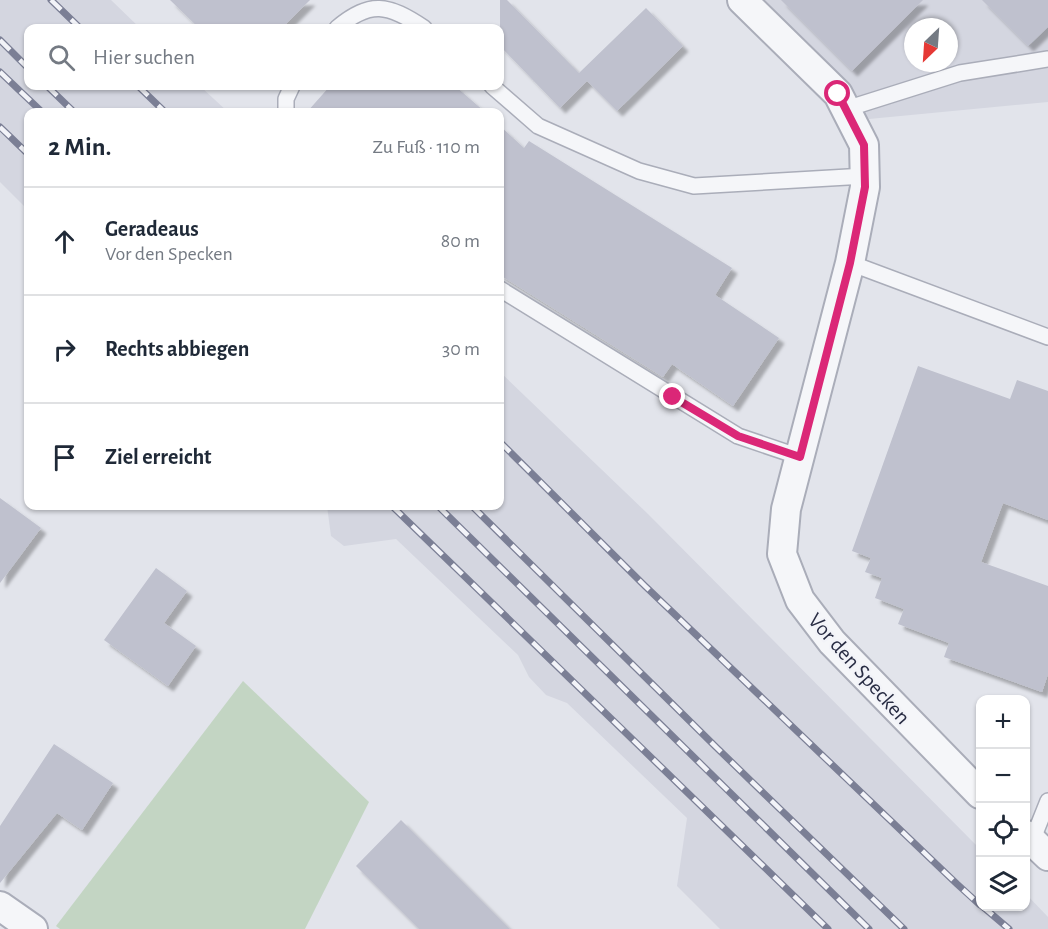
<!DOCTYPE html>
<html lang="de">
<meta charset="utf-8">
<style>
body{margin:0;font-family:"Alegreya Sans",sans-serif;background:#f6f6f7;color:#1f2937}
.controls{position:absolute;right:18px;bottom:18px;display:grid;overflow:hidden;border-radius:12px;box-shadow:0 2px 4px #0004}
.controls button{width:54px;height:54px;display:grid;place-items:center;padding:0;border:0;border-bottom:2px solid #e0e1e3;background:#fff;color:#1f2937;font:30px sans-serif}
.compass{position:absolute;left:904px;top:18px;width:54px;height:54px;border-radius:50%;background:#fff;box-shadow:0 2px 4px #0004;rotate:205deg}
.stop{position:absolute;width:18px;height:18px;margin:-14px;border:4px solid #db2777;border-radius:50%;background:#fff}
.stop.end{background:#db2777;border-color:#fff;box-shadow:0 2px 6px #0008}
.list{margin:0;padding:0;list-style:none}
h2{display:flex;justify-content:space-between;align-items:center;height:78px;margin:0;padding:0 24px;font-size:26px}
h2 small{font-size:20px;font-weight:400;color:#747a83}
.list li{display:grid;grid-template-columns:39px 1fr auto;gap:18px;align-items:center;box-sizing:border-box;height:108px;padding:0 24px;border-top:2px solid #e0e1e3}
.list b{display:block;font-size:22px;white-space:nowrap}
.list p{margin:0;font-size:20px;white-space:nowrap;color:#747a83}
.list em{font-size:20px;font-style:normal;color:#747a83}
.icon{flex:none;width:33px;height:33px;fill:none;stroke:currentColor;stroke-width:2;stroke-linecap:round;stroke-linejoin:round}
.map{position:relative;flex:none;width:1048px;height:929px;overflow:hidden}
.search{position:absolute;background:#fff;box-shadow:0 2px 4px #0004;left:24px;top:24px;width:480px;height:66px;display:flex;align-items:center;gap:15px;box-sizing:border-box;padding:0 21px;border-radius:12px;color:#747a83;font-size:22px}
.panel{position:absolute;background:#fff;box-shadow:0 2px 4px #0004;left:24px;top:108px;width:480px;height:402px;border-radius:12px}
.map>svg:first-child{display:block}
.built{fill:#d4d6e0;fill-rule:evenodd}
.green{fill:#c3d5c3}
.building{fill:#bfc1ce;filter:url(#shadow)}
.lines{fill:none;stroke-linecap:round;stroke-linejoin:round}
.lane-casing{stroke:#aaadb9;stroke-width:18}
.street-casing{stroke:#aaadb9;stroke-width:32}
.lane{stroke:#f5f6f9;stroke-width:15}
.street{stroke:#f5f6f9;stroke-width:28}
.rail-casing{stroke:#7b7f95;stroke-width:7}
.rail{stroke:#f2f3f8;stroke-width:4.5;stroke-dasharray:14;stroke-linecap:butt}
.route{stroke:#db2777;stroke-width:8}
.labels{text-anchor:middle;stroke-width:4.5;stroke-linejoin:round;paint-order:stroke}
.street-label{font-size:22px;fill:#292d44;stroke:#f2f3f8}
</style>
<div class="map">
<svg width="1048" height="929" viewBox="0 0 1048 929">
<defs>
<filter id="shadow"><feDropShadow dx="5.5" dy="5.5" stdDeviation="1.5" flood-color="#0004"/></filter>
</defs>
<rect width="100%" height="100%" fill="#e2e4eb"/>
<path class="built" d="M 0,0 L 111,0 L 140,28 L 28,28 L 28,86 L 200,86 L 228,112 L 28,112 L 28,210 L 0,182 Z
M 750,0 L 1048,0 L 1048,102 L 869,119 ZM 913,27 L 949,27 L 949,63 L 913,63 Z
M 500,372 L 648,514 L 980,849 L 980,906 L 1026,906 L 1026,894 L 1048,917 L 1048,929 L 720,929 L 677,886 L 687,818 L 567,703 L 546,695 L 529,677 L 518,655 L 396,539 L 344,546 L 331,536 L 327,506 L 500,506 Z"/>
<path class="green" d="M 243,681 L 369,802 L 305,929 L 60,929 L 56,926 Z"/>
<path class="building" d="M 170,0 L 310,0 L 282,28 L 199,28 Z
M 500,0 L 507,0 L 579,73 L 646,8 L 683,46 L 617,111 L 585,79 L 587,81 L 560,108 L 500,46 Z
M 781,0 L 923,0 L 852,71 Z
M 982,0 L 1048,0 L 1048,27 L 1028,46 Z
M 330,86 L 455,86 L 485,112 L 307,112 Z
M 500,126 L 524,148 L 529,141 L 732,268 L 715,295 L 779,338 L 733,406 L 672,364 L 663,377 L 500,275 Z
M 918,366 L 1010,399 L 1017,380 L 1048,391 L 1048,520 L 1003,503 L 981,562 L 1048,586 L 1048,674 L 1042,692 L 944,657 L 949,643 L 898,624 L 904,609 L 875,598 L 882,578 L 865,572 L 871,558 L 852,551 Z
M 0,498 L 41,528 L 0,583 Z
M 156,568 L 187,591 L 164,623 L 196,646 L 168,686 L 104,640 Z
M 54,744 L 113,783 L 82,830 L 57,813 L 0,883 L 0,826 Z
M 401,820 L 510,929 L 419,929 L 356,866 Z"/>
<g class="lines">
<g class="lane-casing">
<path id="lane" d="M 337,28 C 370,0 388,4 424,28
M 492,86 L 538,126 L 639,171 L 694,186 L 865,176
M 846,109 L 960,73 L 1048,59
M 286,112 L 286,99 L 292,86
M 850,263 L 1048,337
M 500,289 L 738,436 L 800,457
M 1032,841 L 1048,801"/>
</g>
<g class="street-casing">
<path id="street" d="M 742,0 L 838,94 L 864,145 L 865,187 L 850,263 L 786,509 L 782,554 L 800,600 L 832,642 L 980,794
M 1026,835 L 1048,856
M 0,906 L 33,929"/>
</g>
<use href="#lane" class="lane"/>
<use href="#street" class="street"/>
<g class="rail-casing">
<path id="rail" d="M 51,0 L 80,28
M 0,40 L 28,68
M 0,72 L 42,112
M 47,86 L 74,112
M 138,86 L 165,112
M 0,127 L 28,154
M 500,442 L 645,586 L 957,884 L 980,905
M 392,506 L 828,929
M 438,506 L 869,929
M 472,506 L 718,749 L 904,929
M 982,906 L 1009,929"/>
</g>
<use href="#rail" class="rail"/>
</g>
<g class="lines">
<path class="route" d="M 673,397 L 738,436 L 800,457 L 850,263 L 865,187 L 864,145 L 838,94"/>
</g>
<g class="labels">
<g class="street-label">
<text transform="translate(860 668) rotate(48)" y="8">Vor den Specken</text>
</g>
</g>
</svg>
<div class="controls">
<button>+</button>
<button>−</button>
<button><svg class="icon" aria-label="locate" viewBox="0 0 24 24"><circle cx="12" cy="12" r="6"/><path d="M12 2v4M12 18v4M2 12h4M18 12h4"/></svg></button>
<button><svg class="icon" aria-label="layers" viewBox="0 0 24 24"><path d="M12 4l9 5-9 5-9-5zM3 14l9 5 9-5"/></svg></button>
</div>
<svg class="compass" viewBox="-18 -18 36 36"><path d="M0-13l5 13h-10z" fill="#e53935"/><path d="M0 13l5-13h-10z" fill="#747a83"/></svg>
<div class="stop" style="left:838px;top:94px"></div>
<div class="stop end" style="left:673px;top:397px"></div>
<div class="search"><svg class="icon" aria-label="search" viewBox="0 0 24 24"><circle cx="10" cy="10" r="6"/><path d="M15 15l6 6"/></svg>Hier suchen</div>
<section class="panel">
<h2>2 Min.<small>Zu Fuß · 110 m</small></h2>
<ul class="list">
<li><svg class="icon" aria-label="ahead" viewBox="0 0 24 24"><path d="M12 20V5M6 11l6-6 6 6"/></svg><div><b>Geradeaus</b><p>Vor den Specken</p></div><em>80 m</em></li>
<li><svg class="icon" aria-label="right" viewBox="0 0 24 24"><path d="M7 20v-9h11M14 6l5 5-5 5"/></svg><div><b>Rechts abbiegen</b></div><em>30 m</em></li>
<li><svg class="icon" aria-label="arrive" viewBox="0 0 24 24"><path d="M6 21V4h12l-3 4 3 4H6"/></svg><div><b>Ziel erreicht</b></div></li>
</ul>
</section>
</div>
